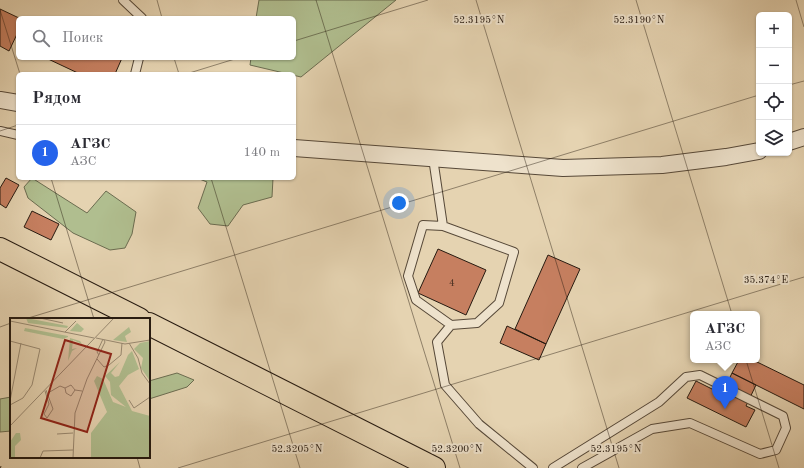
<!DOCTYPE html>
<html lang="ru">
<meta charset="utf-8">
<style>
body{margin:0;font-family:"Old Standard TT",serif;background:#f7f7f7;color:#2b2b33}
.controls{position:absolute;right:12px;top:12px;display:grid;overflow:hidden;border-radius:6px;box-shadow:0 1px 3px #0004}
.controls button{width:36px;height:36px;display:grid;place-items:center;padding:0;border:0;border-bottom:1px solid #e1e1e2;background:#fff;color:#2b2b33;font:20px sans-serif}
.you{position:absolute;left:399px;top:203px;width:14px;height:14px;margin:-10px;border:3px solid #fff;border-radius:50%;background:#1a73e8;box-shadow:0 0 0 6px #1a73e833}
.badge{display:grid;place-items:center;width:26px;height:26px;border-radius:50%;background:#2563eb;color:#fff;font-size:13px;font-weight:700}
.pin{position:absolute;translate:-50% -33px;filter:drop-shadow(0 1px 2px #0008)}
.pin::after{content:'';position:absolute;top:21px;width:14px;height:12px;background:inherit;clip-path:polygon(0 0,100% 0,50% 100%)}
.popup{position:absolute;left:690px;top:311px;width:70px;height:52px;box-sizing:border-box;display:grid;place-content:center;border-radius:6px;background:#fff;filter:drop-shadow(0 1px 3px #0005);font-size:13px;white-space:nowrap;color:#7c7c81}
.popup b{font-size:15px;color:#2b2b33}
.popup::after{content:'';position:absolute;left:50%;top:100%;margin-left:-8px;border:8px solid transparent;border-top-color:#fff}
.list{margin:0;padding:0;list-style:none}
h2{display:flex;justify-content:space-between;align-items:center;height:52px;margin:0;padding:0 16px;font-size:17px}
h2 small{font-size:13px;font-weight:400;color:#7c7c81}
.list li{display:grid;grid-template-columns:26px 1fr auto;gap:12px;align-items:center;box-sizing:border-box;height:56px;padding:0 16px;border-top:1px solid #e1e1e2}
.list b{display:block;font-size:15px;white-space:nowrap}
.list p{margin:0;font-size:13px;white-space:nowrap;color:#7c7c81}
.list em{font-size:13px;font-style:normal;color:#7c7c81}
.icon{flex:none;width:22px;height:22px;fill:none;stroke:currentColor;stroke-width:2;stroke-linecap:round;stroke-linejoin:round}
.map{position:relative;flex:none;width:804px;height:468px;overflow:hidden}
.search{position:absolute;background:#fff;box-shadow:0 1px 3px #0004;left:16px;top:16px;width:280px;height:44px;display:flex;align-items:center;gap:10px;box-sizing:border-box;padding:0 14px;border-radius:6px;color:#7c7c81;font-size:15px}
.panel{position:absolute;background:#fff;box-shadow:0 1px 3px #0004;left:16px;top:72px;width:280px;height:108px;border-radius:6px}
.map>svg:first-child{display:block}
.green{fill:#b0be8f;stroke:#6b6c50}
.building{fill:#c67f60;stroke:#261a10}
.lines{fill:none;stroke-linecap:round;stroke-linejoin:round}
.lane-casing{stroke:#564838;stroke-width:10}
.street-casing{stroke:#564838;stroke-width:18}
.highway-casing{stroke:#261a10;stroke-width:24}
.path{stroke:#261a10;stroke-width:2.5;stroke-dasharray:1 2;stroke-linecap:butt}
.lane{stroke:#eee2cc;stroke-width:8}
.street{stroke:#eee2cc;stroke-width:16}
.highway{stroke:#e5d3b1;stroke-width:22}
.ticks{fill:none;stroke:#261a10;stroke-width:1;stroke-opacity:0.45}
.labels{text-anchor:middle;stroke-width:4;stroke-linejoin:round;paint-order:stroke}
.number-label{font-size:10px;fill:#4e3324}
.inset-road{fill:none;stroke:#998971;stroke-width:1}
.view{fill:#8f2418;fill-opacity:0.15;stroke:#8f2418;stroke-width:2}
.inset-edge{fill:none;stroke:#261a10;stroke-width:2}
.ticks-label{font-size:10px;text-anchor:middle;fill:#261a10;stroke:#eee2cc;stroke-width:4;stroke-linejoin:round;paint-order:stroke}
</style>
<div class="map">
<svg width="804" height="468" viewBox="0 0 804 468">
<rect width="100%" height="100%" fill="#e5d3b1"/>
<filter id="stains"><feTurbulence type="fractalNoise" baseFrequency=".005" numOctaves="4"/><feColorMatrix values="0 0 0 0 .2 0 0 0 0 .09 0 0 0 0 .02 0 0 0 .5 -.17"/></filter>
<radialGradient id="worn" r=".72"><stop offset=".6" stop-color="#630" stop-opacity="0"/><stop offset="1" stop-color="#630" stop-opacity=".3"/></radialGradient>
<path class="green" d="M 259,0 L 396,0 L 301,77 L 250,65 L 251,58 L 294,58 L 294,18 L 256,18 Z
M 32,178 L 87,213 L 106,191 L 136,212 L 132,234 L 125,248 L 110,250 L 73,233 L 28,198 L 24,187 Z
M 197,178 L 273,178 L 272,197 L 243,205 L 228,226 L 210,224 L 198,208 L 207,182 Z
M 177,373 L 194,380 L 187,387 L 149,399 L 149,381 Z
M 11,397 L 11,431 L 0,432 L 0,399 Z"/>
<path class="building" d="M 0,9 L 19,18 L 18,32 L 9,51 L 0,46 Z
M 46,58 L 122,58 L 115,74 L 80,74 Z
M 6,178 L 19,185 L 6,208 L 0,204 L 0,188 Z
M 32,211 L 59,224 L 51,240 L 24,227 Z
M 438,249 L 486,270 L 466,315 L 418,293 Z
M 548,255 L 580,269 L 546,344 L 515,329 Z
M 507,326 L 546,344 L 539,360 L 500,343 Z
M 739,360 L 753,360 L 804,385 L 804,409 L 732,373 Z
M 732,373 L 756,385 L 746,406 L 755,410 L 746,427 L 687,398 L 696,381 L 722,394 Z"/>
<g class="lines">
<g class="lane-casing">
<path id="lane" d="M 123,0 L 142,18
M 135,74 L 139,58
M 0,131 L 18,135
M 433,158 L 443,226 L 514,252 L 499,303 L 477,323 L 451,325
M 443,226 L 423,225 L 408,276 L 416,300 L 451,325 L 437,342 L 445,385 L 479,424 L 533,468
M 553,468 L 659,402 L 686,377 L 700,375 L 783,416 L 786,428 L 776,450 L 760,454 L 690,423 L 652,429 L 582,468"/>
</g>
<g class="street-casing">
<path id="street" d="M 0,100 L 18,103
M 789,142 L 804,137
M 294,148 L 563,168 L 662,165 L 726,157 L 759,151"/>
</g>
<g class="highway-casing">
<path id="highway" d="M 0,249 L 139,319
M 149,324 L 434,468"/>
</g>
<path class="path" d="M 0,467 L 1,468"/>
<use href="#lane" class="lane"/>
<use href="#street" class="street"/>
<use href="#highway" class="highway"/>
</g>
<path class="ticks" d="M 157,0 L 162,18M 316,0 L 460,468M 476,0 L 619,468M 636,0 L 779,468M 796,0 L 804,27M 0,10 L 20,74M 294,41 L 428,0M 174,58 L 179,74M 186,74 L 238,58M 789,85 L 804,81M 0,131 L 18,125M 51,178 L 94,319M 211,178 L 300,468M 25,319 L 759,95M 0,327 L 11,323M 137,457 L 140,468M 178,468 L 804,277"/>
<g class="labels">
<g class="number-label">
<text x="452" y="286">4</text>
</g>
</g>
<g transform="translate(10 318)">
<rect width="140" height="140" fill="#e5d3b1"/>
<path d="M 16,0 L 58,8 L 57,10 L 18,5 ZM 67,5 L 74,11 L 71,14 L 60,13 ZM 119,9 L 121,14 L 115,18 L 117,24 L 103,22 ZM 15,10 L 58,18 L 58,19 L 53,21 L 14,13 ZM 60,20 L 70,23 L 72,26 L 63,22 L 62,31 L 67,30 L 62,33 L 58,43 ZM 140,23 L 140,63 L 131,50 L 133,40 L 124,31 L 130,25 ZM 122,33 L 129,51 L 118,57 L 109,68 L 122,93 L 140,98 L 140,140 L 81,140 L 81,115 L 97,94 L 84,63 L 87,58 L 93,61 L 103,84 L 116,89 L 101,77 L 100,64 L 95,58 L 110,44 L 101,55 L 105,59 L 109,58 L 118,37 ZM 6,115 L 10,115 L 11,122 L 5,128 L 5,139 L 0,140 L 0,124 Z" fill="#b0be8f"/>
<path class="inset-road" d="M 30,0 L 53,5M 0,3 L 84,20M 55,14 L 66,3M 86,20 L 115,26 L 140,22M 0,23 L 30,31 L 22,67 L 13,80 L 0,87M 119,25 L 128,40 L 132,55 L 140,66M 89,37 L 87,34 L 93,21M 87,41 L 94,49 L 99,47 L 111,37 L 112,25M 55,70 L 56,75 L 61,78 L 65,72 L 72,73M 35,73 L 39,86 L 34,96 L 37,100 L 43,91 L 36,72M 38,75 L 50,68 L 55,70 L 61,67 L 65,72M 119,82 L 124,90 L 140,79M 0,83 L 11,25M 0,108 L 104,0M 47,116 L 63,115M 30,140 L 33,133 L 63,132M 63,140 L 65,95 L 77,61 L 95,24 L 94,22"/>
<path class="view" d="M 55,22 L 101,36 L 77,114 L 31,100 Z"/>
<rect width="140" height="140" class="inset-edge"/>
</g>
<g class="ticks-label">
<text x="479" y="23">52.3195°N</text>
<text x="639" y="23">52.3190°N</text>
<text x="766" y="283">35.374°E</text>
<text x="297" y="452">52.3205°N</text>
<text x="457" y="452">52.3200°N</text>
<text x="616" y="452">52.3195°N</text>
</g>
<rect width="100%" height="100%" filter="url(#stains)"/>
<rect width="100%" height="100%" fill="url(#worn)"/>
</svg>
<div class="controls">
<button>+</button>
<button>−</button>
<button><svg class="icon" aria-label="locate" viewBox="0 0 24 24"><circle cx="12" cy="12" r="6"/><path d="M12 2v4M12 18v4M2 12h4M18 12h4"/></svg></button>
<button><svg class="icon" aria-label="layers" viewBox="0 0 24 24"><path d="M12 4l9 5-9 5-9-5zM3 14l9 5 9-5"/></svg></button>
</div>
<div class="you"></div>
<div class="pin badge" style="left:725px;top:409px">1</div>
<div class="popup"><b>АГЗС</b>АЗС</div>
<div class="search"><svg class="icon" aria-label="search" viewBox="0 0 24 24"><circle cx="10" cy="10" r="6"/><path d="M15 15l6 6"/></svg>Поиск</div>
<section class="panel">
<h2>Рядом<small></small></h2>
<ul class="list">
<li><span class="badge">1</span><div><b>АГЗС</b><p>АЗС</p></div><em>140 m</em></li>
</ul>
</section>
</div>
